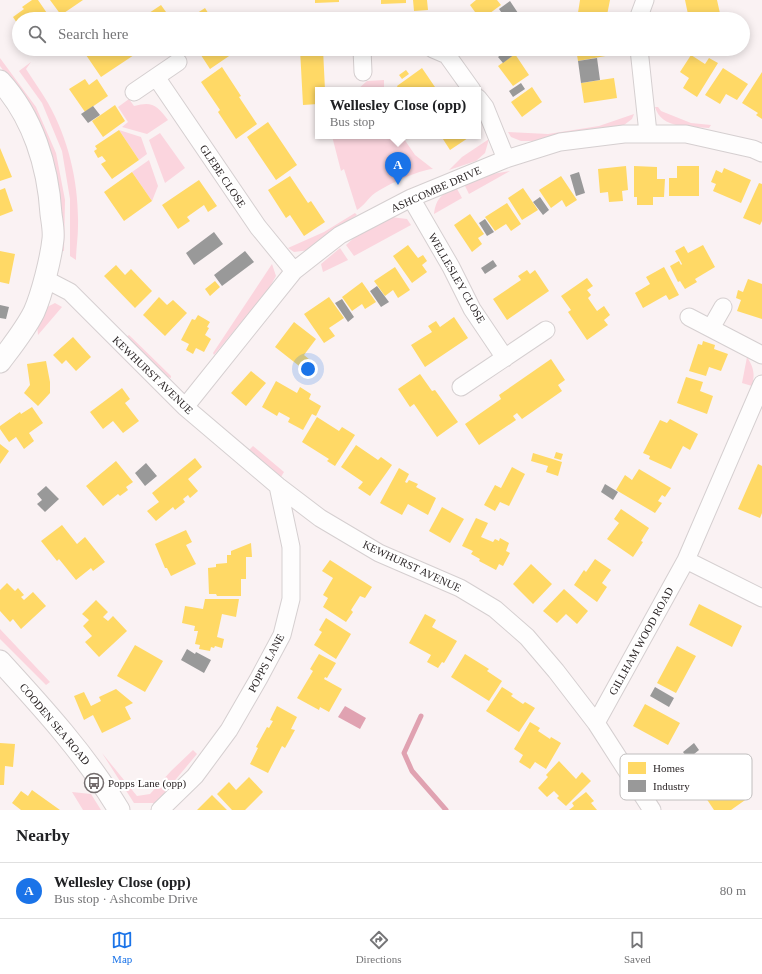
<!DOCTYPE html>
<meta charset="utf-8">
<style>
body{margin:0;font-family:Georgia,serif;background:#f6f6f6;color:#202124}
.you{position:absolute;left:308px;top:369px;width:14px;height:14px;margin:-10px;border:3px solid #fff;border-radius:50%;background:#1a73e8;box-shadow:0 0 0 6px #1a73e833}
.badge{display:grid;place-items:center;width:26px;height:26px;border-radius:50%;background:#1a73e8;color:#fff;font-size:13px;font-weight:700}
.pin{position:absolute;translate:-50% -33px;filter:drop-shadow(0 1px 2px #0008)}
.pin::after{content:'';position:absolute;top:21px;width:14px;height:12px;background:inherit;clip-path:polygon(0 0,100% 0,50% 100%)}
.popup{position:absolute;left:315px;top:87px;width:166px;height:52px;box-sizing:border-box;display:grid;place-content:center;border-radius:0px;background:#fff;filter:drop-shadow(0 1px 3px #0005);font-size:13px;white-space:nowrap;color:#757577}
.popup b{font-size:15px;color:#202124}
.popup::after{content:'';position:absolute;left:50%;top:100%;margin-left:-8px;border:8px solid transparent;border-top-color:#fff}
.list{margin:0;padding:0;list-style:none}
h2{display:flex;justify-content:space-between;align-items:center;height:52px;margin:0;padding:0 16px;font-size:17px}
h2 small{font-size:13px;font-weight:400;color:#757577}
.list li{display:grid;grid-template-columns:26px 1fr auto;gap:12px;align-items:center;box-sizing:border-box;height:56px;padding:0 16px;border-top:1px solid #e0e0e0}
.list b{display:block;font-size:15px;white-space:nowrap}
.list p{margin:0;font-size:13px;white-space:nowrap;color:#757577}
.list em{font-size:13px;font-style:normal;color:#757577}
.icon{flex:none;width:22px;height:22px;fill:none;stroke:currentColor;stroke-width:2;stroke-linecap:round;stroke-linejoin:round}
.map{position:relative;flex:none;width:762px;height:810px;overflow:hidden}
.search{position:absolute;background:#fff;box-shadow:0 2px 10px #0003;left:12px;right:12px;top:12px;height:44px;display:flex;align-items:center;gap:10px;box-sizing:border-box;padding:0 14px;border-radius:22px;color:#757577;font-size:15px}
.sheet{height:108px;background:#fff}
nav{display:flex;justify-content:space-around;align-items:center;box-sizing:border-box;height:56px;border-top:1px solid #e0e0e0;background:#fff;font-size:11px;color:#757577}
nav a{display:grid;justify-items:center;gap:2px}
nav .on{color:#1a73e8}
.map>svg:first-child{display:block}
.green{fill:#fbd5de}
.water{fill:#e0a2b1}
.homes{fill:#ffd966}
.industry{fill:#999}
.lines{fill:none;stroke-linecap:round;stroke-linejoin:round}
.stream{stroke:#e0a2b1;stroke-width:5}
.minor-casing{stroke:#d5cfd0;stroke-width:19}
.major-casing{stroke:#d5cfd0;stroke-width:23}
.minor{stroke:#fefdfd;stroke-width:17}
.major{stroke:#fefdfd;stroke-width:21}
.labels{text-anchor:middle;stroke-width:4;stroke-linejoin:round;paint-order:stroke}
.street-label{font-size:11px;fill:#2c2627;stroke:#fff}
.poi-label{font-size:11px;fill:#2c2627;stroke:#fff;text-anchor:start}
.key{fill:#fff;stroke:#c0bebe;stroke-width:1}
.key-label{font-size:11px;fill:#2c2627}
</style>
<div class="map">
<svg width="762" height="810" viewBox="0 0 762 810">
<rect width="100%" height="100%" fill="#faf2f3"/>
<path class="green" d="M 0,58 L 36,107 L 56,153 L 65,200 L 64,251 L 61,251 L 32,109 L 0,66 Z
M 31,62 L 26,69 C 33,80 41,91 48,103 C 69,140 79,184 78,226 C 78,238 76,249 76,260 L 70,256 L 70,199 L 62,151 L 42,103 L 19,71 Z
M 384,80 L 384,90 L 357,90 L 367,81 Z
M 129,99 L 134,106 C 152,101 157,105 168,120 L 147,134 L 122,127 L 128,122 L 118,107 Z
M 655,107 L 658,107 L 661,111 L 691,123 L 711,125 L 709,128 C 691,127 661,129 655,107 Z
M 634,114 L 632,119 L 624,125 L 601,128 L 533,141 L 521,141 L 511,137 L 508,132 L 548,134 L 599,126 Z
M 119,130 L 141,137 L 147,154 L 139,160 Z
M 160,133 L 185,168 L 165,183 L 149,140 Z
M 332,136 L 402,136 L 415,155 L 433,169 C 418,170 387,185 375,193 C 368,198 364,206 357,210 L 344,169 L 341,171 Z
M 489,139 L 485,153 L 476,161 L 449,170 L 462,157 Z
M 149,160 L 158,186 L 152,201 L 132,172 Z
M 510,171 L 469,194 L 464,184 L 492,174 Z
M 456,187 L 462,198 L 434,214 C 436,198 442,194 456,187 Z
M 355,213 L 357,215 L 327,235 L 310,250 L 294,252 L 288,248 L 324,232 Z
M 391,217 L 407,219 L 411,225 L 354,256 L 346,245 L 356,236 Z
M 340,248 L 348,260 L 323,272 L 321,264 Z
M 272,264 L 276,276 L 268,290 L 214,355 L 213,353 Z
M 55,303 L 62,307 L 38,335 L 37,325 L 45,308 Z
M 129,335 L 171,376 L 171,378 L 165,376 L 126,337 Z
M 747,357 C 754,368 755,374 752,386 L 742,383 Z
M 253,446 L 284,472 L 281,477 L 249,450 Z
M 0,629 L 50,682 L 46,685 L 0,639 Z
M 193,750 L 197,754 L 156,803 L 134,803 L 102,753 L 137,796 L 150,794 L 171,771 Z
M 72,792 L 91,794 L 101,810 L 83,810 Z"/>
<path class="water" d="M 345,706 L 366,718 L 360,729 L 338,717 Z"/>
<path class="homes" d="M 32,0 L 38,0 L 51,19 L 19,19 L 19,26 L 13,17 L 24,9 L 22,7 Z
M 50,0 L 83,0 L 61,15 Z
M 315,0 L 339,0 L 339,2 L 315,3 Z
M 381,0 L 406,0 L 406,3 L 381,4 Z
M 413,0 L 427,0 L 428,10 L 414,11 Z
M 476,0 L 497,0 L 501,5 L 482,19 L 480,19 L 470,5 Z
M 580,0 L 610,0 L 607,15 L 610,15 L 609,19 L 577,19 Z
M 685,0 L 717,0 L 721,18 L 709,19 L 708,15 L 689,19 Z
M 161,5 L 171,19 L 140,19 Z
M 205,8 L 212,19 L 188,19 Z
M 96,49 L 143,49 L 101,77 L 86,55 Z
M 197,49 L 233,49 L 235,52 L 210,69 Z
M 300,49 L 323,49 L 325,90 L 318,90 L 318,104 L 303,105 Z
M 487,49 L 501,49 L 492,56 Z
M 576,49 L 610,49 L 611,55 L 578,61 Z
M 515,54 L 529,75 L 513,86 L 498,66 Z
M 691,55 L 705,64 L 709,58 L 718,63 L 697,97 L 683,88 L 689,78 L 680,72 Z
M 222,67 L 241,96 L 239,97 L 257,124 L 236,139 L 218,112 L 220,110 L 201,82 Z
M 422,68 L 437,90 L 399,90 L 397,86 Z
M 723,68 L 748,84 L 737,100 L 726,94 L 720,104 L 705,95 Z
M 406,70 L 409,74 L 402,79 L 399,75 Z
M 762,72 L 762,119 L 756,115 L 758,113 L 742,103 Z
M 614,78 L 617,98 L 584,103 L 581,83 Z
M 85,79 L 89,85 L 97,79 L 108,96 L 85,112 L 69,89 Z
M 532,87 L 542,102 L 522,117 L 511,102 Z
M 115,105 L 125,121 L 103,137 L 92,121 Z
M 268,122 L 297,165 L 276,180 L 247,137 Z
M 119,130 L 139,160 L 112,179 L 101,164 L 106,161 L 102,156 L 98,158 L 94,151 L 97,149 L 95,146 Z
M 441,136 L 471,136 L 450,150 Z
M 0,148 L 12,177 L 0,181 Z
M 626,166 L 628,190 L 622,191 L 623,201 L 609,202 L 608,192 L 600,193 L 598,169 Z
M 634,166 L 657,167 L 657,179 L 665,179 L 664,197 L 653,197 L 653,205 L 637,205 L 637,197 L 634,197 Z
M 677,166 L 699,166 L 699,196 L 669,196 L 669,178 L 677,178 Z
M 724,168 L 751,180 L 741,203 L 713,191 L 716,184 L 711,182 L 716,170 L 722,173 Z
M 132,172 L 152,201 L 124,221 L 104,192 Z
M 290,176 L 308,203 L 311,201 L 325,222 L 304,236 L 290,215 L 286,218 L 268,190 Z
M 561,176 L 577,200 L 566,207 L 562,200 L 551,208 L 539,190 Z
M 199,180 L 217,206 L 208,212 L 204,205 L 187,217 L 190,221 L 178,229 L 162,205 Z
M 759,183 L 762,184 L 762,221 L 760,225 L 743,218 Z
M 5,188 L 13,211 L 0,216 L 0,190 Z
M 523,188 L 538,210 L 522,220 L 508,198 Z
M 507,203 L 521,224 L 511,231 L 506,224 L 495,231 L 485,217 Z
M 470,214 L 484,234 L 478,238 L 482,244 L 472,252 L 454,225 Z
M 408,245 L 418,258 L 423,255 L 427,261 L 422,265 L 427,272 L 412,283 L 393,256 Z
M 703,245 L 715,267 L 695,279 L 697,282 L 685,289 L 680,281 L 678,282 L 670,266 L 679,261 L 681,265 L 682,264 L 675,251 L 684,246 L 688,253 Z
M 0,251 L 15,254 L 9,284 L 0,282 Z
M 116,265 L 125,275 L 131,269 L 152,291 L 135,308 L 104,276 Z
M 395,267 L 410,290 L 398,298 L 393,290 L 385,296 L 374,281 Z
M 664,267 L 679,295 L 669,300 L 666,295 L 643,308 L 635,293 L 650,284 L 646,277 Z
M 527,270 L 530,274 L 535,270 L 549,291 L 507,320 L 493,299 L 521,280 L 518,276 Z
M 587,278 L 593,286 L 587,290 L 591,295 L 588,298 L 597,311 L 604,306 L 610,315 L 604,320 L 608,325 L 587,340 L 568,312 L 571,310 L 561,296 Z
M 748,279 L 762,284 L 762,319 L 737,311 L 741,300 L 736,298 L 738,290 L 743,292 Z
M 215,281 L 220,287 L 210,296 L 205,289 Z
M 362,282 L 376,302 L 365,309 L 362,304 L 352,311 L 342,297 Z
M 159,297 L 167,305 L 173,300 L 187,313 L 165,336 L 143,315 Z
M 329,297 L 344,318 L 329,328 L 335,336 L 324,343 L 304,314 Z
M 198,315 L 210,322 L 207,327 L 209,328 L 205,335 L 211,339 L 204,352 L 196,348 L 193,354 L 186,350 L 189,344 L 181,340 L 192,319 L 195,320 Z
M 454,317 L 468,338 L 425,367 L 411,345 L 432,332 L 428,326 L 436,321 L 440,327 Z
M 294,322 L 316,339 L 304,355 L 310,360 L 303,369 L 275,347 Z
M 73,337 L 91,357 L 76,371 L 66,360 L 62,364 L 53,355 Z
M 703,341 L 715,345 L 714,349 L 728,354 L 721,371 L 709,367 L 706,376 L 689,371 L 698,344 L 702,345 Z
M 551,359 L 565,380 L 558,385 L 562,391 L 522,419 L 517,413 L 513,416 L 516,420 L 479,445 L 465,424 L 501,399 L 499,395 Z
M 46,361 L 50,382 L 50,393 L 38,406 L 24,393 L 30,385 L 27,364 Z
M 251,371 L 266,383 L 246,406 L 231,393 Z
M 420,374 L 432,391 L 435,390 L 458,422 L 437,437 L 414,404 L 410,407 L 398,389 Z
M 686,377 L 703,382 L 700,391 L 713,396 L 707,414 L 677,403 Z
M 276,381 L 297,393 L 300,387 L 311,394 L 309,399 L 321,406 L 316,416 L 312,414 L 303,430 L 288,422 L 290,418 L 279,412 L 277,416 L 262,407 Z
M 122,388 L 130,399 L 125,403 L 139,421 L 123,433 L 113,421 L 103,429 L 90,412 Z
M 32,407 L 43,423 L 29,433 L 34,441 L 24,449 L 16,437 L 9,442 L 0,429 L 0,426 L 20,412 L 21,414 Z
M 317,417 L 339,431 L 342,427 L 355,435 L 335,466 L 327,461 L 329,459 L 302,442 Z
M 670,419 L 698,434 L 690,450 L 683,446 L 671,469 L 649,459 L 650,456 L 643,453 L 660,420 L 667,423 Z
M 0,444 L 9,451 L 0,464 Z
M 356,445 L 378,460 L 381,457 L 392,465 L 370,496 L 358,488 L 363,482 L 341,467 Z
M 556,452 L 563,454 L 561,460 L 554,458 Z
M 533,453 L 562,462 L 558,476 L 546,472 L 548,466 L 531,461 Z
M 195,458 L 202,467 L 188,479 L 198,491 L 190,498 L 188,495 L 183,499 L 185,502 L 175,510 L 173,507 L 156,521 L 147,511 L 159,502 L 152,493 Z
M 116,461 L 133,482 L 126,487 L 128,490 L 120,496 L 118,494 L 103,506 L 86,486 Z
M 758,464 L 762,466 L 762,513 L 760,518 L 738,509 Z
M 512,467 L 525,474 L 509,506 L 500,502 L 495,511 L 484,505 L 495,485 L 501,488 Z
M 399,468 L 409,474 L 405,482 L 407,483 L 409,480 L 418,484 L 416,487 L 436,498 L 428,515 L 408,504 L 402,515 L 380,503 Z
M 639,469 L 671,488 L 665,497 L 662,495 L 658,501 L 662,503 L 655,513 L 616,490 L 625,475 L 632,480 Z
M 442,507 L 464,519 L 450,543 L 429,531 Z
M 621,509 L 649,528 L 641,541 L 643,542 L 633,557 L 607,539 L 619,523 L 614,519 Z
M 476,518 L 488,523 L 481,537 L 493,542 L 495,539 L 499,541 L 500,538 L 509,543 L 506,551 L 510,553 L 503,566 L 499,564 L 496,570 L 479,561 L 480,559 L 471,554 L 473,551 L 462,546 Z
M 62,525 L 77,544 L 85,537 L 105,562 L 93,571 L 91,568 L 76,580 L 59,559 L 57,561 L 41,541 Z
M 186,530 L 192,542 L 186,545 L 196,564 L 171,576 L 167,568 L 165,568 L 155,544 Z
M 251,543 L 252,557 L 246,557 L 246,579 L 241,579 L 241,596 L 217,596 L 216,594 L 209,594 L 208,568 L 216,567 L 216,564 L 227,563 L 227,555 L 231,555 L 231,551 Z
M 595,559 L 611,570 L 602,583 L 607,587 L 597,602 L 574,585 L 584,570 L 586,572 Z
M 330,560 L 372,587 L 365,598 L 360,596 L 351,610 L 353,612 L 346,622 L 323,607 L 328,598 L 323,595 L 333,578 L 322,571 Z
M 531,564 L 552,584 L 533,604 L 513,584 Z
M 7,583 L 15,591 L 18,588 L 24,595 L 21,597 L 24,600 L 33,592 L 46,606 L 21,629 L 13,619 L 10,622 L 0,611 L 0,590 Z
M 564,589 L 588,611 L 577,624 L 566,614 L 557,623 L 543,611 Z
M 205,599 L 239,599 L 236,617 L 222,614 L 217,637 L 224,639 L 222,648 L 215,646 L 214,648 L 211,647 L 210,651 L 199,649 L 200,645 L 195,644 L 198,631 L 194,631 L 195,626 L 182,623 L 185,606 L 203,609 Z
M 96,600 L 108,612 L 103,617 L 108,621 L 113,616 L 127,631 L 99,657 L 85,642 L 92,636 L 83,626 L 89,620 L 82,614 Z
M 699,604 L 742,626 L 732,647 L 689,625 Z
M 425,614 L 436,620 L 432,627 L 457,641 L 444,663 L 442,662 L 438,668 L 427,662 L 431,655 L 409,643 Z
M 326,618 L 351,634 L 336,659 L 314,645 L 322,632 L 319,630 Z
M 135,645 L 163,661 L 145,692 L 117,676 Z
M 677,646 L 696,656 L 676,693 L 657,683 Z
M 319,654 L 336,663 L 327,678 L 325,677 L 324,679 L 342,689 L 329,712 L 320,707 L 319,710 L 297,698 L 313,671 L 310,669 Z
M 465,654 L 489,669 L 487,671 L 502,681 L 489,701 L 451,677 Z
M 502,687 L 513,694 L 511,696 L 523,704 L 525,702 L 535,708 L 519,732 L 486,711 Z
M 116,689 L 133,703 L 125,707 L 131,719 L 102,733 L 93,715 L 84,720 L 74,696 L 84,692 L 91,706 L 101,701 L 99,697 Z
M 645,704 L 680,723 L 668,745 L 633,726 Z
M 277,706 L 297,717 L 291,729 L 295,730 L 285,748 L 282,746 L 268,773 L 250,764 L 258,748 L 256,747 L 267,727 L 269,728 L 273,721 L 270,720 Z
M 530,722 L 540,728 L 538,731 L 550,739 L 551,737 L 561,743 L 546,769 L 535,762 L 530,769 L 519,762 L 523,755 L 514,749 Z
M 0,743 L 15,744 L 13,767 L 5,766 L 4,785 L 0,785 Z
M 686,758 L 702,781 L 687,792 L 681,785 L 679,786 L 668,770 Z
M 559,761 L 576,779 L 582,772 L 591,781 L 566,806 L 557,798 L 559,796 L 554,791 L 547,797 L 538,788 L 548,777 L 546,775 Z
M 736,769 L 747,786 L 742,790 L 748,798 L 731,810 L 714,810 L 702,792 Z
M 249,777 L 263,792 L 245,810 L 232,810 L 217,794 L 229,782 L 236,790 Z
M 32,790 L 60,810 L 21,810 L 12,803 L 21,791 L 28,796 Z
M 586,792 L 594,801 L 591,803 L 597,810 L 569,810 L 574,806 L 572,803 Z
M 212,795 L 227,810 L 197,810 Z"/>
<path class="industry" d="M 510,1 L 518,13 L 509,19 L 506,19 L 499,9 Z
M 509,49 L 511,49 L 515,54 L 503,63 L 498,57 Z
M 597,58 L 600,80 L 581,83 L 578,61 Z
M 521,83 L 525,89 L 513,97 L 509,91 Z
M 93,106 L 100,115 L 88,123 L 81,114 Z
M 579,172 L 585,193 L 576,196 L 570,175 Z
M 540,197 L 549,210 L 543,215 L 533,202 Z
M 485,219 L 494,232 L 487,236 L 479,223 Z
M 214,232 L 223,244 L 194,265 L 186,253 Z
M 245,251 L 254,262 L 222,286 L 214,275 Z
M 493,260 L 497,266 L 485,274 L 481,268 Z
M 377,286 L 389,302 L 381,307 L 370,291 Z
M 342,299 L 354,317 L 348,322 L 335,303 Z
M 0,305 L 9,307 L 6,319 L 0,318 Z
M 146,463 L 157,476 L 145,486 L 135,473 Z
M 605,484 L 618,492 L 613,500 L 601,492 Z
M 46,486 L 59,499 L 45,512 L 37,504 L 42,500 L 37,494 Z
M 187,649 L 195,654 L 196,652 L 211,660 L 204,673 L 181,660 Z
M 655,687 L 674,698 L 669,707 L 650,696 Z
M 694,743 L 699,750 L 688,759 L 683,752 Z"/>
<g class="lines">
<path class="stream" d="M 421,716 L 404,753 L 412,771 L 446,810"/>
<g class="minor-casing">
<path id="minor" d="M 638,19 L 645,0
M 362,49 L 363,72
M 433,49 L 447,55 L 472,90
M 639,49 L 648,133
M 156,77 L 258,227 L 294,271
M 134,92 L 178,62
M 478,98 L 485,107 L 506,159
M 411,198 L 451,267 L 472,309 L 505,358
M 45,279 L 70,292 L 185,407 L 278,486 L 320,518 L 379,553 L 460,588 L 495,609 L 527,637 L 556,671 L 596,723 L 652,810
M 689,317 L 762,355
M 711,328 L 723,307
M 461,387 L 546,330
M 185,407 L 294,271 L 340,235 L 411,198 L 506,159 L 560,142 L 624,134 L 686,134 L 753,149 L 762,153
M 686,560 L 762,598
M 596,723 L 686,560 L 762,384
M 160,810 L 195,776 L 229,730 L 259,678 L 282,635 L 291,599 L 291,547 L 278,486"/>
</g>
<g class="major-casing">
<path id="major" d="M 0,81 C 33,117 48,166 51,214 C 52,222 54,231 53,239 C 51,258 42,294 34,312 C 25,330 12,346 0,362
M 0,661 C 43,708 86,755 119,810"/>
</g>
<use href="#minor" class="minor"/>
<use href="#major" class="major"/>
</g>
<defs>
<g id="bus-ring" transform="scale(1)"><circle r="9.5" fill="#fff" stroke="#746d6e" stroke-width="1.5"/><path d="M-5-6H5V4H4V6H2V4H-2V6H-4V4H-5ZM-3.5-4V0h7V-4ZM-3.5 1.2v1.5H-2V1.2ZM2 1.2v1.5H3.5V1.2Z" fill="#746d6e"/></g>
</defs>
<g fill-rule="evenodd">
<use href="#bus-ring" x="94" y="783"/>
</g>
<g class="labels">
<g class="street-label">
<text transform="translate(223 176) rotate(56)" y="4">GLEBE CLOSE</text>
<text transform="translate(436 189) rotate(-24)" y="4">ASHCOMBE DRIVE</text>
<text transform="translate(457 278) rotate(60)" y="4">WELLESLEY CLOSE</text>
<text transform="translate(153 375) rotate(44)" y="4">KEWHURST AVENUE</text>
<text transform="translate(412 566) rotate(25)" y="4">KEWHURST AVENUE</text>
<text transform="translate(641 641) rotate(-61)" y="4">GILLHAM WOOD ROAD</text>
<text transform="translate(266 663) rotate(-62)" y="4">POPPS LANE</text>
<text transform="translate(55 724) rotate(50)" y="4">COODEN SEA ROAD</text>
</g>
<g class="poi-label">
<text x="108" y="787">Popps Lane (opp)</text>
</g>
</g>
<rect x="620" y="754" width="132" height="46" rx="6" class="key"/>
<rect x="628" y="762" width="18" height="12" fill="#ffd966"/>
<rect x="628" y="780" width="18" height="12" fill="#999"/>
<g class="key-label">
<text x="653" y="772">Homes</text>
<text x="653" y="790">Industry</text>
</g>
</svg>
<div class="you"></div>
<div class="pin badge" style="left:398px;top:185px">A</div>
<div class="popup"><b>Wellesley Close (opp)</b>Bus stop</div>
<div class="search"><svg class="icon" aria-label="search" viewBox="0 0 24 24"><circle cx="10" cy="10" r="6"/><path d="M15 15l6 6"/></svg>Search here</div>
</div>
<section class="sheet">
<h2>Nearby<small></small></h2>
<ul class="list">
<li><span class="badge">A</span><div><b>Wellesley Close (opp)</b><p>Bus stop · Ashcombe Drive</p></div><em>80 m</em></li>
</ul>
</section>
<nav>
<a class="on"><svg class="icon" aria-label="map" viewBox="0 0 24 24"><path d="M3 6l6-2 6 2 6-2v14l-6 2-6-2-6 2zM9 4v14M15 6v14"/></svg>Map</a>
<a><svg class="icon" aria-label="directions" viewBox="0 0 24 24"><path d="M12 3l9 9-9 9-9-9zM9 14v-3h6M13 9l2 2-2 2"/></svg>Directions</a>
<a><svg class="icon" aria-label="saved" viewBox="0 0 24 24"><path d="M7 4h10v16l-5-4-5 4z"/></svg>Saved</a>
</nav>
